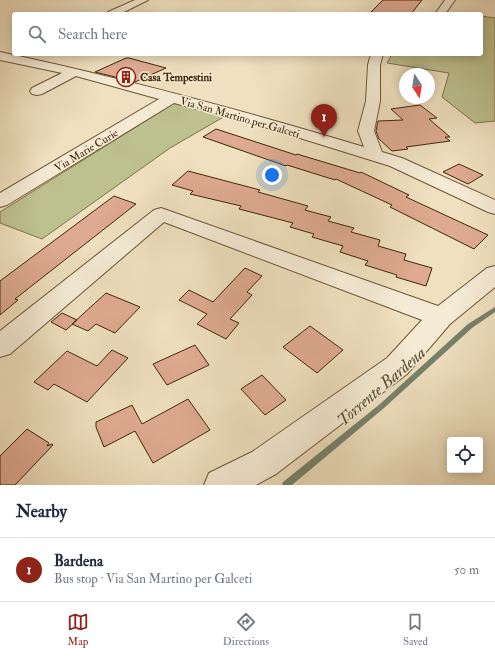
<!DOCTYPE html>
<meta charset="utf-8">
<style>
body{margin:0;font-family:"IM FELL Double Pica",serif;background:#f6f6f7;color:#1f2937}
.controls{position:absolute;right:12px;bottom:12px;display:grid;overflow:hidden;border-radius:4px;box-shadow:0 2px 10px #0003}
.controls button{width:36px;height:36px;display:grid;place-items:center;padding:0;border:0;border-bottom:1px solid #e0e1e3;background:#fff;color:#1f2937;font:20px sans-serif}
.compass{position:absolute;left:399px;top:68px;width:36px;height:36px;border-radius:50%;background:#fff;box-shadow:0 2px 10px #0003;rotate:168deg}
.you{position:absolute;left:272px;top:175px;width:14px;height:14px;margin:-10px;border:3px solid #fff;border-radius:50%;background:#1a73e8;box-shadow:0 0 0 6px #1a73e833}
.badge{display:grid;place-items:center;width:26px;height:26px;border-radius:50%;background:#8f2418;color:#fff;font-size:13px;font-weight:700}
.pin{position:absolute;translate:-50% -33px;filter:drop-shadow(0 1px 2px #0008)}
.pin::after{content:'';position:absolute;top:21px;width:14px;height:12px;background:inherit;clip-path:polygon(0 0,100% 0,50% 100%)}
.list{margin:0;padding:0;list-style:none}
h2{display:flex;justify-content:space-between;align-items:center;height:52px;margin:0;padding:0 16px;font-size:17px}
h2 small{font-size:13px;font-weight:400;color:#747a83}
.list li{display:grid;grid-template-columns:26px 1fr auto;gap:12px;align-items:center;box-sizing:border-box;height:64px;padding:0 16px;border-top:1px solid #e0e1e3}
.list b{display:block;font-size:15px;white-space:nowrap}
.list p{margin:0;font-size:13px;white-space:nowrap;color:#747a83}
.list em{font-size:13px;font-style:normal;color:#747a83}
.icon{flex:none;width:22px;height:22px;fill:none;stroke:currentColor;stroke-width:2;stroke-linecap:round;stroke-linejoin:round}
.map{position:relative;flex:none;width:495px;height:485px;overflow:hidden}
.search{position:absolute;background:#fff;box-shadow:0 2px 10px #0003;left:12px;right:12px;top:12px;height:44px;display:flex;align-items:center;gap:10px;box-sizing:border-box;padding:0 14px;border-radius:4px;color:#747a83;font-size:15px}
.sheet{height:116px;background:#fff}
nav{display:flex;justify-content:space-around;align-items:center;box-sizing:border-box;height:56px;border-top:1px solid #e0e1e3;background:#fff;font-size:11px;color:#747a83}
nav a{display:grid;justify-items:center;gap:2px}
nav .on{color:#8f2418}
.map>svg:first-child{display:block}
.green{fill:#bdc18f;stroke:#7e744b}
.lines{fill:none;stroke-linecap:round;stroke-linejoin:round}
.stream{fill:#76826b;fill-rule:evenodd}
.building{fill:#deaa91;stroke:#402807}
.minor-casing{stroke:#6c5635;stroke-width:2}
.minor{fill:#f5ebd5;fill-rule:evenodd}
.labels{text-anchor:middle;stroke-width:3;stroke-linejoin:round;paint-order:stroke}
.far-poi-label{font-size:11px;font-weight:bold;fill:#402807;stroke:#f5ebd5;text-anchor:start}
.far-street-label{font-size:11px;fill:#402807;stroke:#f5ebd5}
.near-water-label{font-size:17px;font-style:italic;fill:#564e30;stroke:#f5ebd5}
</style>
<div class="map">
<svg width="495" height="485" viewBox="0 0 495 485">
<rect width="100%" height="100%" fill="#efe0bf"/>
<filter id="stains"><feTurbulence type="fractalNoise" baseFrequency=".005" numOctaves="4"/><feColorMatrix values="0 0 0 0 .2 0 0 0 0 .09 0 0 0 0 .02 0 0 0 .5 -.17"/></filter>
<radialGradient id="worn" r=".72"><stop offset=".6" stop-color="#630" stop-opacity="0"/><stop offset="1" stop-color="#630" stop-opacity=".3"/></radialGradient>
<path class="green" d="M 481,16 L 495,18 L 495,121 L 475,123 L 442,97 L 449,73 L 387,63 L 392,54 L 481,54 Z
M 176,102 L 227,115 L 170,148 L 42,239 L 0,223 L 0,212 Z"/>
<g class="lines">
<path class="stream" d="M 495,307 L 495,312 L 472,328 L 384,408 L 292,485 L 282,485 L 283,482 L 380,404 L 468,324 Z"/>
</g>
<path class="building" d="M 383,0 L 422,0 L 411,14 L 388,14 L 371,12 Z
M 126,58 L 129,58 L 166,68 L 135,82 L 95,72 Z
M 420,105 L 437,118 L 429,119 L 450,137 L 445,137 L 450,141 L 406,147 L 408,149 L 392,151 L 379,139 L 376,131 L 378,121 L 403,120 L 391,109 Z
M 216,129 L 296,155 L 297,154 L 360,173 L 361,172 L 409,195 L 406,197 L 488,235 L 474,249 L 390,207 L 392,205 L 336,179 L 335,180 L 287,165 L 286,166 L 203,137 Z
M 459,164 L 483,175 L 468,184 L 443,172 Z
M 188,171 L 260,190 L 258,192 L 308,206 L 305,210 L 331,217 L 328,221 L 354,228 L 351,232 L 380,240 L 378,246 L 406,254 L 404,260 L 432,268 L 426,286 L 396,277 L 397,275 L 365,265 L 368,261 L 340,252 L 343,246 L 312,237 L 314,234 L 290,227 L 293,223 L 239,209 L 241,206 L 190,194 L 193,191 L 172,185 Z
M 114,196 L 136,204 L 15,299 L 18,300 L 0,315 L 0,281 Z
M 245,268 L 262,276 L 247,292 L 252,295 L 230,319 L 239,323 L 226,339 L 197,324 L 207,314 L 179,300 L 189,290 L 213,302 Z
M 106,293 L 140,307 L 115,333 L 96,324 L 88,331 L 72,324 Z
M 62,313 L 77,320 L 66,330 L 51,322 Z
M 310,326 L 343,350 L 317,373 L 283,347 Z
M 195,345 L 209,365 L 167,385 L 153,364 Z
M 112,350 L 128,358 L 87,402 L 54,384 L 48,390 L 34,382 L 67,351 L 97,366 Z
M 262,375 L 286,400 L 265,415 L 241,389 Z
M 188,399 L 210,430 L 153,463 L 135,431 L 104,447 L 96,427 L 96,422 L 132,405 L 142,424 Z
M 27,429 L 49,443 L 47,446 L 52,444 L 53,445 L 15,485 L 0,485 L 0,456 Z"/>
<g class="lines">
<g class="minor-casing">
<path id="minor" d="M 135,0 L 148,0 L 120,14 L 107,14 L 108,12 Z
M 445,0 L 455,0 L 445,14 L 435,14 Z
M 0,52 C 123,78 244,111 364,147 L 358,131 L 366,101 L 368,65 L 371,54 L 383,54 L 380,65 L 380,101 L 374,131 L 382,152 L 402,158 L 495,200 L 495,214 L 488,212 L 390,166 L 258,125 L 174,103 L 7,205 L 0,207 L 0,193 L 159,99 L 76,76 L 42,94 L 37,95 L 32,94 L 30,91 L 32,88 L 62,73 L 0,60 Z
M 161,208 L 438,306 L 487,268 L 495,266 L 495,287 L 450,324 L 407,374 L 276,474 L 256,485 L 204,485 L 209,473 L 252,452 L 387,358 L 422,320 L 164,222 L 10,354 L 0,357 L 0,331 L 154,210 Z"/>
</g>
<use href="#minor" class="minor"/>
</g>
<defs>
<g id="building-ring" transform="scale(1)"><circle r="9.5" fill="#f5ebd5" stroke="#8f2418" stroke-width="1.5"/><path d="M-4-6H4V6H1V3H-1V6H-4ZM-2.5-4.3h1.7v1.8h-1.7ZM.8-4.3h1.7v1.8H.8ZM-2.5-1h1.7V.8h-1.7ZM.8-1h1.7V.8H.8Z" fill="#8f2418"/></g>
</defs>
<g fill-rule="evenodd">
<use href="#building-ring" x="126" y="77"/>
</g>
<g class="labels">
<g class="far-poi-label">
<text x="140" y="81">Casa Tempestini</text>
</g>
<g class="far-street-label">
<text transform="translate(240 117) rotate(16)" y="4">Via San Martino per Galceti</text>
<text transform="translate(86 150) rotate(-31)" y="4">Via Marie Curie</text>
</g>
<g class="near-water-label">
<text transform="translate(381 386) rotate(-41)" y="6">Torrente Bardena</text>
</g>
</g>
<rect width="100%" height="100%" filter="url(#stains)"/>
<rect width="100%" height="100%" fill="url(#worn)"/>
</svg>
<div class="controls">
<button><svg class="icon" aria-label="locate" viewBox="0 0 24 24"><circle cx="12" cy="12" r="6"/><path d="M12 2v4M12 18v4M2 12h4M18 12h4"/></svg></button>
</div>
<svg class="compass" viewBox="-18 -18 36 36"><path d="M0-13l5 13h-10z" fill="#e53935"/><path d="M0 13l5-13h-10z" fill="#747a83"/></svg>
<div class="you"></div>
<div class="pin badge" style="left:324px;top:137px">1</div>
<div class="search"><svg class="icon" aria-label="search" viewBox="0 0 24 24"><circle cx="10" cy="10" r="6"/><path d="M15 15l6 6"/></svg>Search here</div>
</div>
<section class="sheet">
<h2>Nearby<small></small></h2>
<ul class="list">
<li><span class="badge">1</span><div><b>Bardena</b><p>Bus stop · Via San Martino per Galceti</p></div><em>50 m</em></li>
</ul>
</section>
<nav>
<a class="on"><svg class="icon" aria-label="map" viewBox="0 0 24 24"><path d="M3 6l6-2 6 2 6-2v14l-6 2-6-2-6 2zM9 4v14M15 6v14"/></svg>Map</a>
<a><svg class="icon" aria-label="directions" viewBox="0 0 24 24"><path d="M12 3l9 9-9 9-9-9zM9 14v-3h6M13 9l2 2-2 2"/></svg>Directions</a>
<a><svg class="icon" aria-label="saved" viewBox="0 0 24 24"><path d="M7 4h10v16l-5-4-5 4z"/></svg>Saved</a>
</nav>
